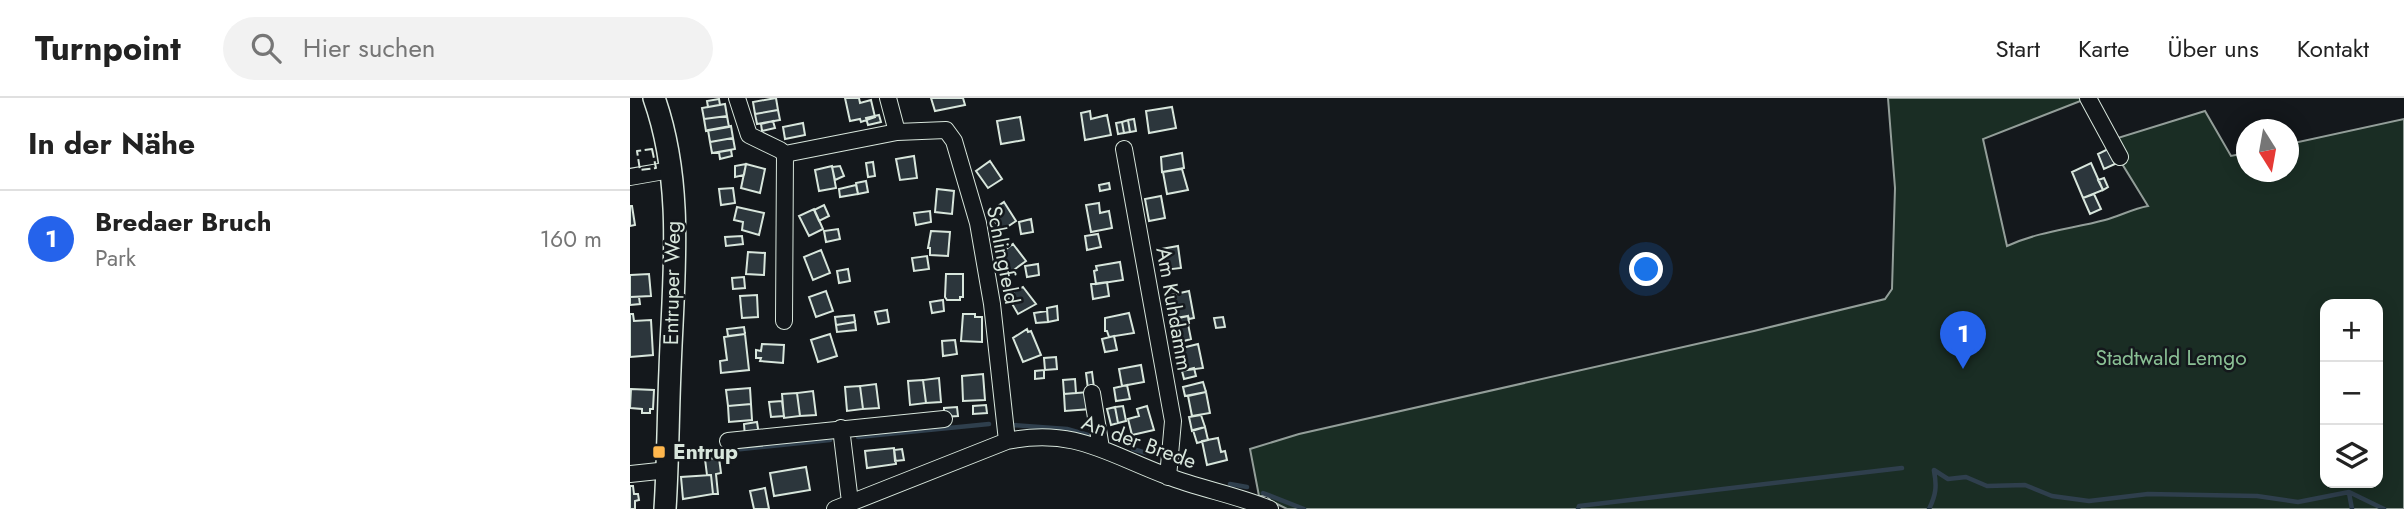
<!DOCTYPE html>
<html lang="de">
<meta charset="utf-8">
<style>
body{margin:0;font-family:Jost,sans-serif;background:#f2f2f2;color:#222}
.controls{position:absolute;right:21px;bottom:21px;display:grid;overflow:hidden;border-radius:14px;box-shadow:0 4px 18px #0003}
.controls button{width:63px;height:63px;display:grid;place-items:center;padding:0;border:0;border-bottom:2px solid #e0e0e0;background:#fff;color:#222;font:35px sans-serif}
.compass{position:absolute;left:1606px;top:21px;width:63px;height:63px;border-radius:50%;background:#fff;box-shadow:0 4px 18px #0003;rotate:169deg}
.you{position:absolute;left:1017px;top:172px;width:24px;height:24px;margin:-18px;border:5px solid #fff;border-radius:50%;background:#1a73e8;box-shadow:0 0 0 10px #1a73e833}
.badge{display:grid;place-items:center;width:46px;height:46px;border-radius:50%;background:#2563eb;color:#fff;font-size:23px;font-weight:700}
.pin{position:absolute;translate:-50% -58px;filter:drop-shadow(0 2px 4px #0008)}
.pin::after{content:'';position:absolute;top:37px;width:24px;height:21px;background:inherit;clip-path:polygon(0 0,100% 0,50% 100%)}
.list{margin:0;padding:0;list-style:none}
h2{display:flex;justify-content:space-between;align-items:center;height:91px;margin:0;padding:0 28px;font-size:30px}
h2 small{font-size:23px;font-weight:400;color:#767676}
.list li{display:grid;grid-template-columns:46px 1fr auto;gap:21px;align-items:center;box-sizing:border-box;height:98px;padding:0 28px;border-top:2px solid #e0e0e0}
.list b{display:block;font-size:26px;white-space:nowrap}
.list p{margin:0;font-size:23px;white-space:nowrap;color:#767676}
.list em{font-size:23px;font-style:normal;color:#767676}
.icon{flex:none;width:38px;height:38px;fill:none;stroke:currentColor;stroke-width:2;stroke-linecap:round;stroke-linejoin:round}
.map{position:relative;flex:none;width:1774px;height:411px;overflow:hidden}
header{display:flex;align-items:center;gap:42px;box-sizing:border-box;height:98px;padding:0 35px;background:#fff;border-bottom:2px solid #e0e0e0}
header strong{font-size:33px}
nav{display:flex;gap:38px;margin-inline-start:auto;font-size:24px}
.search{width:490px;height:63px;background:#f2f2f2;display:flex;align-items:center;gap:18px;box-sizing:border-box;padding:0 24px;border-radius:38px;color:#767676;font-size:26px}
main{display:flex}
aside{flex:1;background:#fff}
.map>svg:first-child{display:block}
.green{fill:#1a2d24;stroke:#939e99;stroke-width:2;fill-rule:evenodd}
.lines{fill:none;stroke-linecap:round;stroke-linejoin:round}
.stream{stroke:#2f3f4d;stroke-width:4.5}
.building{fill:#2c363c;stroke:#d8e6dc;stroke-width:2}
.minor-casing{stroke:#d8e6dc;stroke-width:18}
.major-casing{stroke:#d8e6dc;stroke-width:24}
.minor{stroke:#14181c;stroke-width:16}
.major{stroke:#14181c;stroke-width:21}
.fence{stroke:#d8e6dc;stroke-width:2;stroke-dasharray:9 3.5;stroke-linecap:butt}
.poi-dot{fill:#ffb74d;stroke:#14181c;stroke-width:2.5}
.labels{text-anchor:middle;stroke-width:5;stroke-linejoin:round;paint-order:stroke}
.street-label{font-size:21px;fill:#d8e6dc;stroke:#14181c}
.park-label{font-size:21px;fill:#8ac095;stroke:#14181c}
.poi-label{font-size:21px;font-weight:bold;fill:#d8e6dc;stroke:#14181c;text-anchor:start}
</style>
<header>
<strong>Turnpoint</strong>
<div class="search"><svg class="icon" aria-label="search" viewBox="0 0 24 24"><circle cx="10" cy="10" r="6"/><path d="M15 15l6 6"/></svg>Hier suchen</div>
<nav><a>Start</a><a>Karte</a><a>Über uns</a><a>Kontakt</a></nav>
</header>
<main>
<aside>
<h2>In der Nähe<small></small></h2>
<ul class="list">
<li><span class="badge">1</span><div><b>Bredaer Bruch</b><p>Park</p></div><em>160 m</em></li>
</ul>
</aside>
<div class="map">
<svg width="1774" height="411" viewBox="0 0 1774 411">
<rect width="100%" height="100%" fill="#14181c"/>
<path class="green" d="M 1258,0 L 1458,0 L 1353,41 L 1377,148 C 1410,133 1441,131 1475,122 C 1490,118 1502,111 1518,108 L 1478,43 L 1575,13 L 1601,58 L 1616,55 L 1616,74 L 1658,74 L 1659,46 L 1774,21 L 1774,411 L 657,411 L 641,403 L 637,398 L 629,398 L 620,351 L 669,336 L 1124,233 L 1255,201 L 1262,191 L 1265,90 ZM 1695,206 L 1748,206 L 1748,385 L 1695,385 Z"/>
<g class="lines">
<path class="stream" d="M 383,327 L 437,331 L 458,337
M 228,339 L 359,326
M 503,351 L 516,355
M 54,357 L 200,342
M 1304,372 L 1318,381 L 1336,379 L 1357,388 L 1395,387 L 1422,398 L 1459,403 L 1518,396 L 1627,398 L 1668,404 L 1719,394 L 1754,411
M 600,386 L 617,389
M 633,395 L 674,411
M 1719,395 L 1722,411
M 948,411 L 949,408 L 1272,370
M 1299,411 C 1306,397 1307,388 1304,373"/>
</g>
<path class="building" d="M 146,0 L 148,12 L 125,16 L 123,4 Z
M 215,0 L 229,0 L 230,5 L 241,2 L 245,19 L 231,24 L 230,21 L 220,23 Z
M 301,0 L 333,0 L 335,7 L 305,13 Z
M 89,1 L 90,7 L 78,9 L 77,3 Z
M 95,6 L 97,18 L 74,21 L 72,10 Z
M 542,9 L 546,30 L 519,35 L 516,13 Z
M 148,12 L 150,22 L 127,26 L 125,16 Z
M 460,13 L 461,21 L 477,17 L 481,37 L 455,42 L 451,15 Z
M 249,17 L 251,24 L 238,27 L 236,20 Z
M 97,18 L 99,29 L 76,33 L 74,21 Z
M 390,19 L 394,42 L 371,46 L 367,23 Z
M 504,21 L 506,33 L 500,34 L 498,22 Z
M 498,22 L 500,34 L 494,35 L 492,24 Z
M 143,23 L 145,30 L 132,33 L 131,26 Z
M 492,24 L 494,35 L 488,36 L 486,25 Z
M 173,25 L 175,37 L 155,41 L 153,29 Z
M 101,28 L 103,40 L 80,44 L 78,32 Z
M 103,40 L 105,51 L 82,55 L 80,44 Z
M 1478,51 L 1485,66 L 1474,71 L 1468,56 Z
M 101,52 L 102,58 L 90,61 L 89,54 Z
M 552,55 L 554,70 L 532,74 L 531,59 Z
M 284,58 L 287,80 L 270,82 L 266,61 Z
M 360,63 L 372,81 L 358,90 L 346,73 Z
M 243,64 L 245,78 L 238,79 L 236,65 Z
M 1461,65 L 1473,92 L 1453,100 L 1442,74 Z
M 116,66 L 135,71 L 130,95 L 111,90 Z
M 116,66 L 114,77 L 105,79 L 105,68 Z
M 202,68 L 206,90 L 189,93 L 185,72 Z
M 210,68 L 214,78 L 205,82 L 202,69 Z
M 552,71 L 558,92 L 537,96 L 533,74 Z
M 1474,80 L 1478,89 L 1473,92 L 1468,82 Z
M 236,83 L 238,94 L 228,96 L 226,85 Z
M 479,85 L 480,91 L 470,93 L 469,87 Z
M 226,87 L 228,96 L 210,99 L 209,91 Z
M 103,90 L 105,105 L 91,107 L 89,91 Z
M 307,91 L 324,93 L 322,116 L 305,114 Z
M 1464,96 L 1471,111 L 1460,116 L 1453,100 Z
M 531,98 L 535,120 L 519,123 L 515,101 Z
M 374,104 L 386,123 L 371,133 L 359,114 Z
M 469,105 L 470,115 L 479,113 L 482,130 L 461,134 L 456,107 Z
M 194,107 L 199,118 L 189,123 L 184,112 Z
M 0,108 L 2,108 L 5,127 L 0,128 Z
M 107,109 L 134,115 L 129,137 L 112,132 L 113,124 L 104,122 Z
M 184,111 L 193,131 L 179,138 L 169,118 Z
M 300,113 L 301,124 L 286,127 L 284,115 Z
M 401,121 L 403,134 L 391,136 L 389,124 Z
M 208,131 L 210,141 L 196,144 L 194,133 Z
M 301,133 L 320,134 L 318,158 L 300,157 L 300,150 L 298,150 Z
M 468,136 L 471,149 L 457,152 L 455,138 Z
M 112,138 L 113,146 L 96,148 L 95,139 Z
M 383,146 L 396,163 L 381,174 L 368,157 Z
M 548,148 L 551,170 L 534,172 L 531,151 Z
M 191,152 L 200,175 L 183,182 L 174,159 Z
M 118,154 L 135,155 L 134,177 L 116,176 Z
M 297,158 L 299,171 L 284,173 L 282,160 Z
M 490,164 L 493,182 L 466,186 L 464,173 L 467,172 L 466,168 Z
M 408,166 L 409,177 L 397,179 L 395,168 Z
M 218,171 L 220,183 L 209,185 L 207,173 Z
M 19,176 L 21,198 L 0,199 L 0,177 Z
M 316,176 L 333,176 L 333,199 L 330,199 L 330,202 L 317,202 L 315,199 Z
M 114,179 L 115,190 L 103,191 L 102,180 Z
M 477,184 L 479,198 L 463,201 L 461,186 Z
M 393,189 L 406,206 L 388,216 L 377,197 Z
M 196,193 L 203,213 L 186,219 L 179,199 Z
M 559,193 L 564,220 L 559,221 L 558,218 L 546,220 L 541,197 Z
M 127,197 L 128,219 L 112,220 L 110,198 Z
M 0,199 L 9,199 L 10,206 L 0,207 Z
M 313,202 L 314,213 L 302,215 L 300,204 Z
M 427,208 L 428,222 L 418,224 L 417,210 Z
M 257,212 L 259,224 L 248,226 L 245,214 Z
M 417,213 L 418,224 L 406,225 L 404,215 Z
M 499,215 L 504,235 L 479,239 L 477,233 L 475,233 L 475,220 Z
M 0,216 L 3,216 L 4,223 L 21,222 L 23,257 L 0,259 Z
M 333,216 L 345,216 L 345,219 L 352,219 L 352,244 L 331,243 Z
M 224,217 L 225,224 L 206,227 L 205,219 Z
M 558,218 L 559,225 L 545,228 L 544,221 Z
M 593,219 L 595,229 L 586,230 L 584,220 Z
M 225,224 L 226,232 L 207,234 L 206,227 Z
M 558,226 L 561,241 L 547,245 L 543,230 Z
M 114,229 L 115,236 L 98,238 L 97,231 Z
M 397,231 L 398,234 L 401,233 L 411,257 L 393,264 L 383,240 Z
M 115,236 L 119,272 L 91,275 L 90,263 L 97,262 L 94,239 Z
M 200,236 L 207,258 L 188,264 L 181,242 Z
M 484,238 L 487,252 L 475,254 L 472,241 Z
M 325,242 L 327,256 L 313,258 L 312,243 Z
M 132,246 L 154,247 L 153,265 L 130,263 L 131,260 L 126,260 L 126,252 L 131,253 Z
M 568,246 L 573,270 L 551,273 L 550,267 L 555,266 L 552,250 Z
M 426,259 L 427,271 L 415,272 L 414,260 Z
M 511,267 L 514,284 L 492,288 L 489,271 Z
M 564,270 L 566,278 L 554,281 L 552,273 Z
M 414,272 L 414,280 L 405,281 L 405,273 Z
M 462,274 L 464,290 L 458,291 L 456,275 Z
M 353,276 L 355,302 L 333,303 L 332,278 Z
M 309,280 L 311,304 L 296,305 L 293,282 Z
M 445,281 L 446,295 L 434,296 L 433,282 Z
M 293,282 L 296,305 L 280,307 L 278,283 Z
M 573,284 L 576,294 L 555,298 L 553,289 Z
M 246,286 L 249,310 L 233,311 L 230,288 Z
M 497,287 L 500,301 L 486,303 L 484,290 Z
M 230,288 L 233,311 L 217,313 L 215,289 Z
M 120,290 L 121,306 L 98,308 L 96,292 Z
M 1,291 L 24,292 L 23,311 L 20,311 L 20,315 L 12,315 L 12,311 L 0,310 Z
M 183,293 L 186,317 L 170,318 L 167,295 Z
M 459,294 L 461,311 L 435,313 L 434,296 Z
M 576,294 L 580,315 L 562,318 L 558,298 Z
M 167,295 L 170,318 L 154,320 L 152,296 Z
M 152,303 L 154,318 L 141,319 L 139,304 Z
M 121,306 L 122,322 L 99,324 L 98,308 Z
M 356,307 L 357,315 L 343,316 L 343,308 Z
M 493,308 L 496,323 L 488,325 L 485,309 Z
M 517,308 L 524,332 L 502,337 L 498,321 L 509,318 L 507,311 Z
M 327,309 L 328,318 L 314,319 L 314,310 Z
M 485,309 L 488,325 L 481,327 L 477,311 Z
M 571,317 L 575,329 L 562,333 L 559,319 Z
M 127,324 L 129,337 L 115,339 L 114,326 Z
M 575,329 L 578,342 L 567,345 L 563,332 Z
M 588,340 L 591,354 L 595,353 L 597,362 L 577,367 L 572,343 Z
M 264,350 L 266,366 L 237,370 L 235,353 Z
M 272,351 L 274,362 L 265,363 L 264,352 Z
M 89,360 L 91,375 L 86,376 L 88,396 L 83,396 L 81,377 L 77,377 L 75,361 Z
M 176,369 L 180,392 L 144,398 L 140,375 Z
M 81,377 L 83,396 L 53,401 L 51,379 Z
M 0,388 L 3,388 L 4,396 L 8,396 L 9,402 L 5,403 L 5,411 L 0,411 Z
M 135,390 L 139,411 L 124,411 L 120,393 Z"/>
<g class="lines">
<g class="minor-casing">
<path id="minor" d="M 107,0 L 119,37 L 150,52 L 155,56
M 258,0 L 267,34
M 1458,0 L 1490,59
M 494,51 L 543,323 L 538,379
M 0,79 L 40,72
M 154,223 L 155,56 L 267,34 L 316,32 L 324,43 L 348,125 L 362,206 L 377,343
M 462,295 L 471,350
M 211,330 L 220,404
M 98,343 L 314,321
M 0,376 L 38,372
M 205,411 L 377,343 C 444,329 478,356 537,378 C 571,391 606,397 640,411"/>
</g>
<g class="major-casing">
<path id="major" d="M 24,0 C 55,87 43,182 40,272 C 38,318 38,365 35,411"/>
</g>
<use href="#minor" class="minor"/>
<use href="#major" class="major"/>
<path class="fence" d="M 22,51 L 26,70 L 10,72 L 7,53 Z"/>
</g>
<rect class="poi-dot" x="22" y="347" width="14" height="14" rx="3.5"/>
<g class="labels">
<g class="street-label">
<text transform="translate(373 157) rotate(79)" y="7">Schlingfeld</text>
<text transform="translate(42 185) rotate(-89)" y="7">Entruper Weg</text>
<text transform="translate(544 211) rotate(80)" y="7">Am Kuhdamm</text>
<text transform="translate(509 344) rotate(20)" y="7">An der Brede</text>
</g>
<g class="park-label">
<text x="1541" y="267">Stadtwald Lemgo</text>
</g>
<g class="poi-label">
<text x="43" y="361">Entrup</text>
</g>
</g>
</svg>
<div class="controls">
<button>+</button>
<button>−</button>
<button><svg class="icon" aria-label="layers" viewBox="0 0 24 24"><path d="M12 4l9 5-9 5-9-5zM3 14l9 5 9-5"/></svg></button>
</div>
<svg class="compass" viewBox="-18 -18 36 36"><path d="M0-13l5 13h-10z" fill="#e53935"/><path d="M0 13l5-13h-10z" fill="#767676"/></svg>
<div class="you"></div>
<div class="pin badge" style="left:1333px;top:271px">1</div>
</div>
</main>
